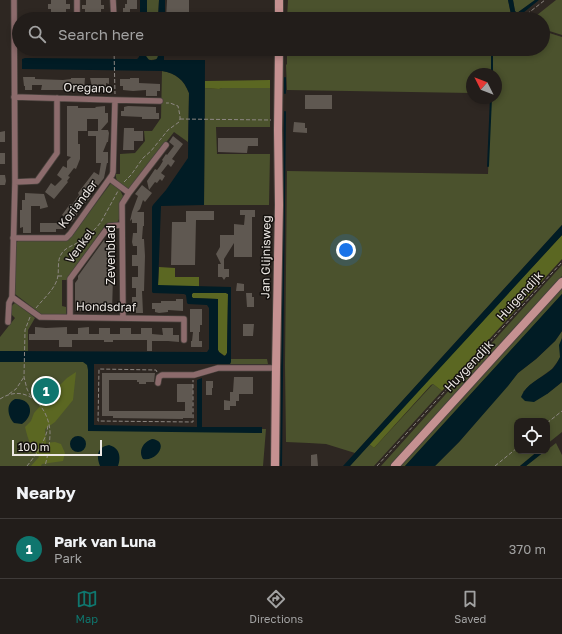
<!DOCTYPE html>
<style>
body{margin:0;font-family:"Golos Text",sans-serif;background:#2a2623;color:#f1f3f6}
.controls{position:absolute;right:12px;bottom:12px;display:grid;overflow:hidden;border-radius:8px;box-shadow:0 2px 6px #0003}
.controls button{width:36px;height:36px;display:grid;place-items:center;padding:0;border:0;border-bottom:1px solid #3f3b39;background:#221d1a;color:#f1f3f6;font:20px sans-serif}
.compass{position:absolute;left:466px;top:68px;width:36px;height:36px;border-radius:50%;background:#221d1a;box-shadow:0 2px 6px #0003;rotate:312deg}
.scale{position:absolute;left:12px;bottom:10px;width:90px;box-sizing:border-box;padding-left:4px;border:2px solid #ede8e4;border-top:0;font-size:11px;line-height:14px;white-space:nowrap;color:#ede8e4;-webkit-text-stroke:3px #14110e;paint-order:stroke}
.you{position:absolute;left:346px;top:250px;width:14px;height:14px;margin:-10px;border:3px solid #fff;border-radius:50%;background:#1a73e8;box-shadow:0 0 0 6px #1a73e833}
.badge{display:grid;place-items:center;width:26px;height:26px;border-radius:50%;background:#0f766e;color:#fff;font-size:13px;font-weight:700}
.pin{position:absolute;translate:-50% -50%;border:2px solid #fff;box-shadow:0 1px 4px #0006}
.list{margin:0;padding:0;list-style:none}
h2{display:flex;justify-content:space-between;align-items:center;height:52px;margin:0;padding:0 16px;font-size:17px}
h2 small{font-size:13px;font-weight:400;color:#a2a2a2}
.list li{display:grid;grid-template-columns:26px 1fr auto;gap:12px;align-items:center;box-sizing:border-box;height:60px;padding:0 16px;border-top:1px solid #3f3b39}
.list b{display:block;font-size:15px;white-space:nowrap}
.list p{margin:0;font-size:13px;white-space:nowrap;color:#a2a2a2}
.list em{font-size:13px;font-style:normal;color:#a2a2a2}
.icon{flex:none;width:22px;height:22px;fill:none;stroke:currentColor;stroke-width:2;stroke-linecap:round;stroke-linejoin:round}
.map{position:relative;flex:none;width:562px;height:466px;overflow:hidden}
.search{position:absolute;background:#221d1a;box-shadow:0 2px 6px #0003;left:12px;right:12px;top:12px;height:44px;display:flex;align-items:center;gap:10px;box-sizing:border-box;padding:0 14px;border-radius:22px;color:#a2a2a2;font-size:15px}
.sheet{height:112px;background:#221d1a}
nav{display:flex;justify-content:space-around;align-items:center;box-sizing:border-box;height:56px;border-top:1px solid #3f3b39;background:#221d1a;font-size:11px;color:#a2a2a2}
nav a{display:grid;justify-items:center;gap:2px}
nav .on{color:#0f766e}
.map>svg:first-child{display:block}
.green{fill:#4b522d}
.forest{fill:#5b6722}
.water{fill:#011c25;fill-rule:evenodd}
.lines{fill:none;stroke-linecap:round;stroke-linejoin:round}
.stream{stroke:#011c25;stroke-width:2}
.building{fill:#5f5851}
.street-casing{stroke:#49423d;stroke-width:7}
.secondary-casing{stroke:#49423d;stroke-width:10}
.path{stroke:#8d8782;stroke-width:1;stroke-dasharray:4 2;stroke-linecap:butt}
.street{stroke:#8c6b6c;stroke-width:5.5}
.secondary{stroke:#c59191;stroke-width:8}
.labels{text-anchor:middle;stroke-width:3;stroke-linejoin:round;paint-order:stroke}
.street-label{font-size:12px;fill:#ede8e4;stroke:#14110e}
</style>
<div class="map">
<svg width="562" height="466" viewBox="0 0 562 466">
<rect width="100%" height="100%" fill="#2e2722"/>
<path class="green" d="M 147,0 L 159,0 L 158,19 L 147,19 Z
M 288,0 L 508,0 L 512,19 L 287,19 Z
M 513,0 L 535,0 L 517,13 L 515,11 Z
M 556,0 L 562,0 L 562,35 L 543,29 L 543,19 L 532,19 Z
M 543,31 L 562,37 L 562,225 L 355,453 L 326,444 L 309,443 L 286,442 L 285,365 L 287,171 L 488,174 L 491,98 L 496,98 L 496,74 L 472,74 L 472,93 L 287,90 L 286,65 L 287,64 L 287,49 L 543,49 Z
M 147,49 L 158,49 L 158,57 L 157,59 L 151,60 L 147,59 L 146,56 Z
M 162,71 C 176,73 184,80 189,93 L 188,142 L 174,132 L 131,188 L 126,188 C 120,184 115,181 116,174 L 120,174 L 120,154 L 135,153 L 145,141 L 144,131 L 152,131 L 161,118 Z
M 205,88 L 219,89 L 222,88 L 270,88 L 270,127 L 216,127 L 217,154 L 270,154 L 269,205 L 204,205 Z
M 111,183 L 120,190 L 123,196 L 120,202 L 120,217 L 117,223 L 109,223 L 106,224 L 67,280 L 62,280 L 62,306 L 66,307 L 66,314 L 41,314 L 15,294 L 14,290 L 15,244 L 18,241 L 66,241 L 71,237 Z
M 562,265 L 562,276 L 390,466 L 381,466 Z
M 562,285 L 562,294 L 544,314 L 405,466 L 398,466 Z
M 15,303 L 16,303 L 35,318 L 28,330 L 28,351 L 0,351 L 0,337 L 15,318 L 12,315 C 11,310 10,306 15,303 Z
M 562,331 L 561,357 L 552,369 L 530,385 L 523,392 L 547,394 L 562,382 L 562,432 L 547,444 L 547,421 L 517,421 L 517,451 L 538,451 L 520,466 L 435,466 L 459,442 L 518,373 L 536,359 L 555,341 Z
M 0,355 L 91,356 L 93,426 L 266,429 L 263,466 L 0,466 Z
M 231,359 L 267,359 L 268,364 L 230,364 Z
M 433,384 L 442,391 L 374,466 L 350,466 L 369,444 L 374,448 Z
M 556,443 L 562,455 L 562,466 L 526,466 L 545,451 L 547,451 L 547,450 Z"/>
<path class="forest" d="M 270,80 L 270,88 L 222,88 L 219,89 L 205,88 L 205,81 Z
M 562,235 L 562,259 L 442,391 L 433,384 L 431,385 L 374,448 L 369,444 Z
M 159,267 L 175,268 L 175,277 L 199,277 L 199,287 L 158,286 Z
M 193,293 L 226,293 L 228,294 L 227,353 L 225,356 L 219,352 L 218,350 L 218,300 L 217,299 L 193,298 L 192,297 L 192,294 Z
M 76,372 L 73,400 L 55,422 L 45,429 L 46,443 L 55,442 L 61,444 L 65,453 L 63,461 L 42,464 L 41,466 L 31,466 L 39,457 C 31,447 28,440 25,427 L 31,421 L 34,413 L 48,397 L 67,378 Z"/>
<path class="water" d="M 140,0 L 147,0 L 147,19 L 140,19 Z
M 159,0 L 165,0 L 165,19 L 158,19 Z
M 508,0 L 513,0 L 515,11 L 517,13 L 535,0 L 539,0 L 518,17 L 519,19 L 512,19 Z
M 140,49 L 147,49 L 146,56 L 149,60 C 159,61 158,57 158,49 L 164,49 L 164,60 L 205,60 L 204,205 L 161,206 L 158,285 L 231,287 L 231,362 L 230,364 L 94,364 L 94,425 L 197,427 L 197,380 L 202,378 L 202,427 L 262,427 L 262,433 L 88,431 L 88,370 L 87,365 L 83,362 L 0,362 L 0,351 L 207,352 L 209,349 L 209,308 L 207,305 L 188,304 L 187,303 L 186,295 L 184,294 L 153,293 L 152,292 L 152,207 L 153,205 L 166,190 L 188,158 L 189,93 C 184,80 176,73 162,71 L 22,69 L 22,59 L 25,58 L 137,59 C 140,57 140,53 140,49 ZM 193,293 L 226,293 L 228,294 L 227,353 L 226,355 L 224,356 L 219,352 L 218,350 L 218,299 L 193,298 L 192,297 L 192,294 Z
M 562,225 L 562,235 L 350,466 L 343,466 Z
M 562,294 L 562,331 L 555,341 L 536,359 L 518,373 L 508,386 L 459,442 L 435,466 L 405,466 Z
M 562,338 L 562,382 L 547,394 L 534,402 L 525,401 L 521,397 C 526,384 540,379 551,370 C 555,367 558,361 560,357 L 559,345 Z
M 15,399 C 32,398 35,415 22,424 L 14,423 C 8,417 5,404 15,399 Z
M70 444a8 8 0 1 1 16 0a8 8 0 1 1-16 0Z
M 152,439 C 170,441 157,462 143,459 C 138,451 143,442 152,439 Z
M 109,445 C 120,448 121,457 118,466 L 100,466 C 96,456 97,447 109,445 Z
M 538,451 L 545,451 L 526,466 L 520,466 Z"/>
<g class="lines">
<path class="stream" d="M 492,74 L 492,49
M 285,78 L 285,93
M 488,166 L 491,98
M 281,466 L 285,112"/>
</g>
<path class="building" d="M 51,0 L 66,0 L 66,4 L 70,4 L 70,9 L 66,9 L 66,15 L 51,15 L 51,9 L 48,9 L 48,4 L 51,4 Z
M 86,0 L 101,0 L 101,5 L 104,5 L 104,9 L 101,9 L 101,15 L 85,15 L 85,9 L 82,9 L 82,5 L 86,5 Z
M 127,0 L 137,0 L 137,9 L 130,9 L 130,19 L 123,19 L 123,8 L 125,8 L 125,4 L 127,4 Z
M 167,0 L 189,0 L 189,19 L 166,19 Z
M 23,77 L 35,77 L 35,79 L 63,80 L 71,79 L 71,78 L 85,78 L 84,90 L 74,90 L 74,85 L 63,85 L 63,90 L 41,90 L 42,85 L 32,85 L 32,90 L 25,90 L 25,86 L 24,86 Z
M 90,78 L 109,78 L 109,84 L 106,83 L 106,91 L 100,90 L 95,90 L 95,87 L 92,87 Z
M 130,78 L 139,78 L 139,83 L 160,84 L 160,91 L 157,91 L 157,96 L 146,96 L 146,90 L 133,91 L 123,90 L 123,86 L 120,86 L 120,79 L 130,79 Z
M 305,95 L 332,95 L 332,109 L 305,109 Z
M 67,106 L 78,106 L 78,108 L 96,108 L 95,107 L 105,106 L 105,113 L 108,113 L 108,122 L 101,130 L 108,130 L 109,133 L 108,142 L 107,142 L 103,152 L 108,152 L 108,163 L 107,163 L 104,178 L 97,187 L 93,184 L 90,194 L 91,195 L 90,198 L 83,205 L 80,203 L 75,211 L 78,213 L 72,222 L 62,215 L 70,204 L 72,205 L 79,195 L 78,193 L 94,172 L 99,175 L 101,163 L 96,163 L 96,136 L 88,136 L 88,131 L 98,131 L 98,119 L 87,119 L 87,131 L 78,131 L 78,144 L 80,144 L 80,159 L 76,169 L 74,168 L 68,176 L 70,177 L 67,181 L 68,182 L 54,199 L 45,192 L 51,183 L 55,186 L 62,179 L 57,175 L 63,166 L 67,168 L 67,161 L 71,157 L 67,156 Z
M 128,106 L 156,107 L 156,113 L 159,113 L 159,119 L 142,119 L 142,117 L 121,116 L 121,111 L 124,111 L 124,107 Z
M 294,122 L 305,123 L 305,128 L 307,128 L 307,133 L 293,132 Z
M 124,128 L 134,128 L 134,131 L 143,131 L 143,141 L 134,141 L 134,150 L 123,150 Z
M 5,131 L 5,142 L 0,142 L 0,132 Z
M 173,136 L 183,144 L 172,159 L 175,161 L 171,167 L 168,164 L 161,173 L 165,176 L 162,181 L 160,179 L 157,183 L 155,182 L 149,190 L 147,181 L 155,169 L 157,170 L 160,166 L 163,161 L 162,160 L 166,154 L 167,155 L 174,146 L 169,142 Z
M 218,138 L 258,138 L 258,146 L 248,146 L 247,153 L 218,152 Z
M 0,153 L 5,153 L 5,164 L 0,164 Z
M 0,175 L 5,175 L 6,181 L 5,185 L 0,185 Z
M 142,185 L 152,193 L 145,202 L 143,200 L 140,209 L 137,212 L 144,212 L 144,226 L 143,226 L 142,239 L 144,239 L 145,256 L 144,291 L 142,291 L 143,313 L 136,313 L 136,310 L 132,310 L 132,297 L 136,297 L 136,288 L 132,288 L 132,277 L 138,277 L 138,266 L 132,266 L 132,255 L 137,255 L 137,246 L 133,246 L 132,242 L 133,233 L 137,233 L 137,223 L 132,223 L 132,219 L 130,221 L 132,212 L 138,196 L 135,194 Z
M 25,193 L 44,194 L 48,207 L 40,209 L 40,206 L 31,206 L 31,233 L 23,233 L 23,227 L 20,228 L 20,210 L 22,210 L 22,200 L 25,200 Z
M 240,210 L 255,210 L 255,217 L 252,217 L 252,257 L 234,257 L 234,243 L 224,259 L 224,269 L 229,269 L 229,277 L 226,277 L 224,280 L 222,277 L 218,277 L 218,264 L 221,264 L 216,254 L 220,247 L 220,235 L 234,235 L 234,224 L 244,225 L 245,215 L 240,215 Z
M 186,211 L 214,211 L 214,220 L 196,220 L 195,265 L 171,265 L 172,222 L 186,222 Z
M 40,223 L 64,223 L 66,227 L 64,229 L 56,229 L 56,232 L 40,232 Z
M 104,240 L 107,242 L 109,240 L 114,243 L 107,252 L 113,257 L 106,267 L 112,271 L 106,278 L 113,278 L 112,311 L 75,311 L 75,283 L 78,279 L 78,276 Z
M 237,283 L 244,284 L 244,291 L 236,291 Z
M 246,293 L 252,293 L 252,297 L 254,297 L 254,307 L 247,307 Z
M 176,299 L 183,299 L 183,311 L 168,310 L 168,312 L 159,313 L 155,312 L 155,309 L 152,309 L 152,303 L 161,303 L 161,301 L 176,301 Z
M 190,309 L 202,309 L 202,325 L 200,325 L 200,332 L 199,332 L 199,341 L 202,341 L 202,347 L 191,347 L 191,341 L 192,341 L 193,332 L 190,332 Z
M 243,324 L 254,324 L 253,336 L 243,336 Z
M 35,327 L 46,328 L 67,327 L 67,334 L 78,334 L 78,328 L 89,327 L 89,334 L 99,334 L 99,328 L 110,328 L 110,334 L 120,334 L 120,328 L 131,328 L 131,334 L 141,334 L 141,328 L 152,328 L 152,334 L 163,335 L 162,328 L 173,328 L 173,335 L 179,335 L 179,342 L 168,341 L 152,341 L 152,351 L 147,351 L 147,340 L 113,340 L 113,342 L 104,342 L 104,340 L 72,340 L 72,347 L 59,347 L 59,340 L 29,340 L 29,334 L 35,334 Z
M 102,373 L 155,373 L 154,382 L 146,382 L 146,384 L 139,384 L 139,382 L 137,382 L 137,380 L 109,380 L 109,411 L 185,411 L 185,402 L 177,402 L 177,384 L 193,384 L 192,418 L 183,418 L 183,419 L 113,418 L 113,416 L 102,416 Z
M 234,377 L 253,377 L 253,394 L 239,394 L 239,401 L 236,401 L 236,406 L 230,406 L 230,410 L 224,410 L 224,400 L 230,401 L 230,392 L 233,392 Z
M 206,381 L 213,381 L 213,388 L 212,388 L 212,395 L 206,395 Z
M 317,454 L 318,466 L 311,466 L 311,455 Z"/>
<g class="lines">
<g class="street-casing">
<path id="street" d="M 14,0 L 15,182 L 12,297 L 40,317 L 184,319 L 184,340
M 113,0 L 114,19
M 77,19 L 77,0
M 14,97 L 115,100 L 160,101
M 110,179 L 129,193
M 15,182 L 37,181 L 57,153 L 57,98
M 13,238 L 66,238 L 70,234 L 112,175 L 113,172 L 115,100
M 70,317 L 70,279 L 109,226 L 122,225
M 123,318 L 122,204 L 129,193 L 166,145
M 8,322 L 9,303 L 12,297
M 158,383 L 159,377 L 162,375 L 194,375 L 218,368 L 276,368"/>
</g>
<g class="secondary-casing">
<path id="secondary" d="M 279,19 L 279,0
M 275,466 L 276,368 L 279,205 L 278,130 L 279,49
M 395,466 L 562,282"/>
</g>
<path class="path" d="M 522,18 L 545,0
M 114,49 L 115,94
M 180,119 L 271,120
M 124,182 L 131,175 L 143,158 L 151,151 L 168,130 L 179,122 L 180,119 L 180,116 L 178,106 L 170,103 L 166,103
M 58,276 L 64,276
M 36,308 C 43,299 53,291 57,280 C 60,271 56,261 62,253 C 65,248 72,246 77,243 C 86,238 95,230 101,222 L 118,191
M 30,317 L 25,330 L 24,377 L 27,389 L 31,397
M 157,372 L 156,370 L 99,369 L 98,421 L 193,422 L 193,380
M 9,394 L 16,389 L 24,377
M 0,399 C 26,382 49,407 50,432 C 50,443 48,455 45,466
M 547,423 L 562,411
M 27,466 C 36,455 47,439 48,425
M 377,466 L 562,262
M 495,466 L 517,448"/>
<use href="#street" class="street"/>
<use href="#secondary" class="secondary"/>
</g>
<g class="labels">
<g class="street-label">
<text transform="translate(88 88) rotate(2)" y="4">Oregano</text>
<text transform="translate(78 204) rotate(-53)" y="4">Koriander</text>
<text transform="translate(80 246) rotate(-54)" y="4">Venkel</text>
<text transform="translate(111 255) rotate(-90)" y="4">Zevenblad</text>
<text transform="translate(266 257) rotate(-89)" y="4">Jan Glijnisweg</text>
<text transform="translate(520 296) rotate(-48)" y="4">Huigendijk</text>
<text transform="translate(106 307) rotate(1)" y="4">Hondsdraf</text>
<text transform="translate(469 366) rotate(-47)" y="4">Huygendijk</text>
</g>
</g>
</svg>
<div class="controls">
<button><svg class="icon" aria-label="locate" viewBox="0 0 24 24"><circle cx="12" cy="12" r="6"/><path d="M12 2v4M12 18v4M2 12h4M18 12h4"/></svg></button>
</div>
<svg class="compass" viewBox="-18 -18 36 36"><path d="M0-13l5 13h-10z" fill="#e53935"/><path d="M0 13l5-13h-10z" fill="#a2a2a2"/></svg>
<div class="scale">100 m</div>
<div class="you"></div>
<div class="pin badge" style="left:46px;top:391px">1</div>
<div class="search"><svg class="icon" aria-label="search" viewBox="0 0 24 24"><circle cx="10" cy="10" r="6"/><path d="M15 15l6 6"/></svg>Search here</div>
</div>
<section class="sheet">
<h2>Nearby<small></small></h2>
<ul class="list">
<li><span class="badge">1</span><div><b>Park van Luna</b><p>Park</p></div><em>370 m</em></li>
</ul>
</section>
<nav>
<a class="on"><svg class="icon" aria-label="map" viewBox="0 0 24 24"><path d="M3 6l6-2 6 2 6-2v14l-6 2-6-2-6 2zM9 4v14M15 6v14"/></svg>Map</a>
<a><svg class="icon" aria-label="directions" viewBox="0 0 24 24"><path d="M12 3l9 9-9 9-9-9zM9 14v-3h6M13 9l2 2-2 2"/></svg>Directions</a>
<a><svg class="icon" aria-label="saved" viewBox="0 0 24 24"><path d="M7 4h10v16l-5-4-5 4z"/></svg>Saved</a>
</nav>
